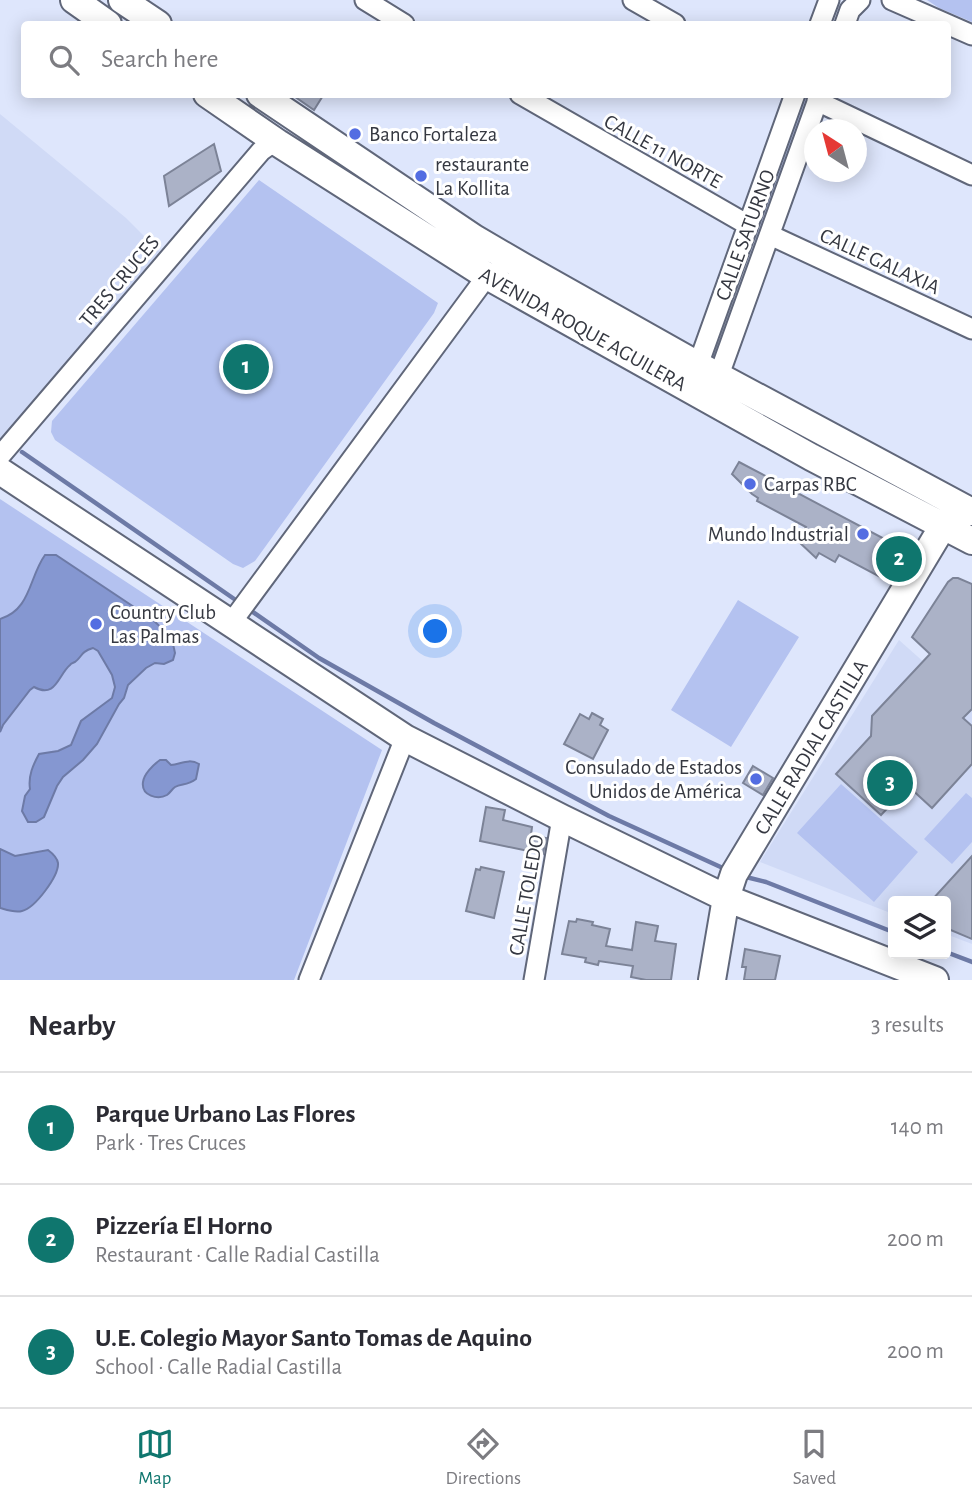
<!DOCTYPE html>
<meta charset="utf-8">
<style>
body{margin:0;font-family:"Alegreya Sans",sans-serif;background:#f2f2f3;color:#2b2b33}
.controls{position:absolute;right:21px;bottom:21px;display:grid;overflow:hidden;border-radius:7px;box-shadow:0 4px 18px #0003}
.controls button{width:63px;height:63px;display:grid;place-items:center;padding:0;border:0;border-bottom:2px solid #e1e1e2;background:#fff;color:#2b2b33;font:35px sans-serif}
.compass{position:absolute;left:804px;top:119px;width:63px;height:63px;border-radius:50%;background:#fff;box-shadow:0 4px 18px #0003;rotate:324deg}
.you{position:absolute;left:436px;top:632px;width:24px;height:24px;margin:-18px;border:5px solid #fff;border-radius:50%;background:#1a73e8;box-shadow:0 0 0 10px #1a73e833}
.badge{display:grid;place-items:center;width:46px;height:46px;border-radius:50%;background:#0f766e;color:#fff;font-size:23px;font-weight:700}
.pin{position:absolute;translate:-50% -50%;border:4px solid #fff;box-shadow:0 2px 7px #0006}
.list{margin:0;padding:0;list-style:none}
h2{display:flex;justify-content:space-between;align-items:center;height:91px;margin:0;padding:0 28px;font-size:30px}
h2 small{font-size:23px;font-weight:400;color:#7c7c81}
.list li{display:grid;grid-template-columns:46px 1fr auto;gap:21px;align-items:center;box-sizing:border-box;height:112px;padding:0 28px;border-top:2px solid #e1e1e2}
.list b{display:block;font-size:26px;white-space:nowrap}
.list p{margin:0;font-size:23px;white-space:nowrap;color:#7c7c81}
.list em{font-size:23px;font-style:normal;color:#7c7c81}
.icon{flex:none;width:38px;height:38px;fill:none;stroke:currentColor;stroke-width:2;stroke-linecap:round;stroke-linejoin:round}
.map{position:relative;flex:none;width:972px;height:980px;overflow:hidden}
.search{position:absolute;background:#fff;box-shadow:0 4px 18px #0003;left:21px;right:21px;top:21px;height:77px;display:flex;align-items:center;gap:18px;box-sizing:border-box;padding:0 24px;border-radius:7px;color:#7c7c81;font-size:26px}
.sheet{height:427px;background:#fff}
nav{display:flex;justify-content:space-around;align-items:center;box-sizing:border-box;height:98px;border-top:2px solid #e1e1e2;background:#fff;font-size:19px;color:#7c7c81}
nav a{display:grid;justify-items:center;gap:4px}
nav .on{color:#0f766e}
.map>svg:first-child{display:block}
.built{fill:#d0daf6}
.green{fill:#b4c2f0}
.water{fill:#8597d1;stroke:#6d7aa6;stroke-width:2}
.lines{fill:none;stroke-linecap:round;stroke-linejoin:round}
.stream{stroke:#6d7aa6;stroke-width:4.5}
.building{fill:#abb2c7;stroke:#7c8397;stroke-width:2}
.street-casing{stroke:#60677a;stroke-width:23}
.secondary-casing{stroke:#60677a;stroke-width:30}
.street{stroke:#fff;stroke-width:19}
.secondary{stroke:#fff;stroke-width:26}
.poi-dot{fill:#536de2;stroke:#fff;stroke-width:2.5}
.labels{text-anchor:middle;stroke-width:6;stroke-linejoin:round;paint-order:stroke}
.poi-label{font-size:21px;fill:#353841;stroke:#fff;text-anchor:start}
.street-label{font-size:21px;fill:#353841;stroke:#fff}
</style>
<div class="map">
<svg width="972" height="980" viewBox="0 0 972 980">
<rect width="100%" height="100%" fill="#dee6fc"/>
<path class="built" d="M 0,114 L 126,218 L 163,255 L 2,442 L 0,440 Z
M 899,640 L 972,705 L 972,944 L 946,934 L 946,901 L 893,901 L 893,914 L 760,862 Z"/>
<path class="green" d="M 927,0 L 972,0 L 972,22 L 939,8 Z
M 806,95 L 809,95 L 726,340 L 722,344 L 720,341 Z
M 259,180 L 438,303 L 434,313 L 255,561 L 243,568 L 233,564 L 55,440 L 51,432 L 52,421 Z
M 0,499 L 382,750 L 294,980 L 0,980 Z
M 738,600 L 799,637 L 731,747 L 671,710 Z
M 841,784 L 918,852 L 874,902 L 797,833 Z
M 966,793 L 972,798 L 972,842 L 952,864 L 924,839 Z"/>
<path class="water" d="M 45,555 L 56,555 L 152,619 L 167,633 L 173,644 L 175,653 L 173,660 L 164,664 L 155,663 L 146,668 L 128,685 L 124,698 L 119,704 L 97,744 L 83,760 L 63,777 L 57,786 L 44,817 L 36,822 L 28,822 L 22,811 L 25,796 L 30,789 C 28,776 33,765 39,754 L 58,751 L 71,745 L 81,721 L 112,698 L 115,687 L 112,675 L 98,651 L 93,648 C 80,652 83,656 75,662 C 73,663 71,663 70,665 C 58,675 56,699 34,687 L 30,690 L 3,725 L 0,732 L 0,619 C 31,610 29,577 45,555 Z
M 160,760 L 166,760 L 171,765 C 181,764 189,758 199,764 L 196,779 C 187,786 181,783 175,787 C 172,789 170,793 167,795 C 158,800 141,796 143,782 C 144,774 153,765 160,760 Z
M 0,849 L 15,856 L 48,850 C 52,853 57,857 58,863 C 59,876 35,908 22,911 C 15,913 7,910 0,908 Z"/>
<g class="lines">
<path class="stream" d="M 22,452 L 240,603
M 247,608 L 319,658 L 434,723 L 609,816 L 725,869
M 746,877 L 766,882 L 893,932
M 946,952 L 972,962"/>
</g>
<path class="building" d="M 291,94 L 324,94 L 314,110 Z
M 214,144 L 221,171 L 169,206 L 164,176 Z
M 739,462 L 909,552 L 898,570 L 889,565 L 882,578 L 839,555 L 835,562 L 819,553 L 816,558 L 798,541 L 806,527 L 757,501 L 758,498 L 752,494 L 732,474 Z
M 953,578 L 958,578 L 972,584 L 972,709 L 963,718 L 972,726 L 972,764 L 932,808 L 908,786 L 881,815 L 836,774 L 871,736 L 872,716 L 930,654 L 912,637 L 948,582 Z
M 592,713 L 603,719 L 600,725 L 608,730 L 593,759 L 564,744 L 580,714 L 589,719 Z
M 753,766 L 773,778 L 763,795 L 743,783 Z
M 486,807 L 505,810 L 503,820 L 532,827 L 531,835 L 546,838 L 543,854 L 480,841 Z
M 972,856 L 972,939 L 946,928 L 946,901 L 931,901 Z
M 481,867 L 504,872 L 494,918 L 466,911 L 476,869 L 480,870 Z
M 577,919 L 593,922 L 592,925 L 610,929 L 606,946 L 632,950 L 636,922 L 658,926 L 655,941 L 676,944 L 671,980 L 646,980 L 631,977 L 633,966 L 599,961 L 598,965 L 585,962 L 586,958 L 562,954 L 569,921 L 576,922 Z
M 745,949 L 780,956 L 775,980 L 744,980 L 746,967 L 742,967 Z"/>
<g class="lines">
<g class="street-casing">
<path id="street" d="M 365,0 L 404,24
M 633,0 L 675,24
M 892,0 L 972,35
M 820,24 L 829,0
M 845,24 L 850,10 L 860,0
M 520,94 L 748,225
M 817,101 L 972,175
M 770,235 L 972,329
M 703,377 L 698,365 L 795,94
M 708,380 L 719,375 L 820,94
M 0,456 L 261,151 L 268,146 L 278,143
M 231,623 L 487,276 L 498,271
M 309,980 L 405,738
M 534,980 L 562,818"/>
</g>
<g class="secondary-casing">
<path id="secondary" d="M 74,0 L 108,24
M 122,0 L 158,24
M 207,94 L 278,143 L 487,276 L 811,457 L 972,541
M 260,94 L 474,238 L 522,266 L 698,365 L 972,512
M 0,471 L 405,738 L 562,818 L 726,898 L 935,980
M 712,980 L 726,898 L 734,874 L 943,526 L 958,521"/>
</g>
<use href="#street" class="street"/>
<use href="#secondary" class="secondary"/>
</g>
<g class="poi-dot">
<circle cx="355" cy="134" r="7"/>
<circle cx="421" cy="176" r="7"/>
<circle cx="750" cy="484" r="7"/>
<circle cx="863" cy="534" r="7"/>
<circle cx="96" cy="624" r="7"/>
<circle cx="756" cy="779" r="7"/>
</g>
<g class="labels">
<g class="poi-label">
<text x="369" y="141">Banco Fortaleza</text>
<text x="435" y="171">restaurante<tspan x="435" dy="24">La Kollita</tspan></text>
<text x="764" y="491">Carpas RBC</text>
<text x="849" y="541" text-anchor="end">Mundo Industrial</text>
<text x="110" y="619">Country Club<tspan x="110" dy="24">Las Palmas</tspan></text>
<text x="742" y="774" text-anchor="end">Consulado de Estados<tspan x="742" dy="24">Unidos de América</tspan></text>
</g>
<g class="street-label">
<text transform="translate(663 151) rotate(29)" y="7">CALLE 11 NORTE</text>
<text transform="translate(745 235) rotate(-70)" y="7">CALLE SATURNO</text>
<text transform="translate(880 261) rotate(25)" y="7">CALLE GALAXIA</text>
<text transform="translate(119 281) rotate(-50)" y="7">TRES CRUCES</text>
<text transform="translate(583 329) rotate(29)" y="7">AVENIDA ROQUE AGUILERA</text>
<text transform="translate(811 747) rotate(-59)" y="7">CALLE RADIAL CASTILLA</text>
<text transform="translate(526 895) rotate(-80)" y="7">CALLE TOLEDO</text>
</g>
</g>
</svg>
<div class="controls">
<button><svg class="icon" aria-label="layers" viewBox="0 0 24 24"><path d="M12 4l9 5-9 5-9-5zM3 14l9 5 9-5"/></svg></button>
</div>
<svg class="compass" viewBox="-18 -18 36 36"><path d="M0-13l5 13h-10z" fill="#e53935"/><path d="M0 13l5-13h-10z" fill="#7c7c81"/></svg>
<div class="you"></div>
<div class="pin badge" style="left:246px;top:367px">1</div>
<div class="pin badge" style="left:899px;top:559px">2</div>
<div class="pin badge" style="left:890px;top:783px">3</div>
<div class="search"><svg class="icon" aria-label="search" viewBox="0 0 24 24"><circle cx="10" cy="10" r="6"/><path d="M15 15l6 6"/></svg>Search here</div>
</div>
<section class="sheet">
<h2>Nearby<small>3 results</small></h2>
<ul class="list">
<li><span class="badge">1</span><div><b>Parque Urbano Las Flores</b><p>Park · Tres Cruces</p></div><em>140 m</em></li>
<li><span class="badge">2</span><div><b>Pizzería El Horno</b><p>Restaurant · Calle Radial Castilla</p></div><em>200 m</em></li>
<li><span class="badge">3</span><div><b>U.E. Colegio Mayor Santo Tomas de Aquino</b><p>School · Calle Radial Castilla</p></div><em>200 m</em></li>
</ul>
</section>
<nav>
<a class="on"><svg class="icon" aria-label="map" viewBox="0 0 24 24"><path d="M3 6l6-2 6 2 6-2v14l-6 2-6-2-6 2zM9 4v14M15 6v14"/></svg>Map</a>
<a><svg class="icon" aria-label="directions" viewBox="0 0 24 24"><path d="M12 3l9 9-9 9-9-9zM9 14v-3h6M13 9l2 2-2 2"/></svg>Directions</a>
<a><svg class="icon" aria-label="saved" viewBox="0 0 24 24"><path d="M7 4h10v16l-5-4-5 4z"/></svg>Saved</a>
</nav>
